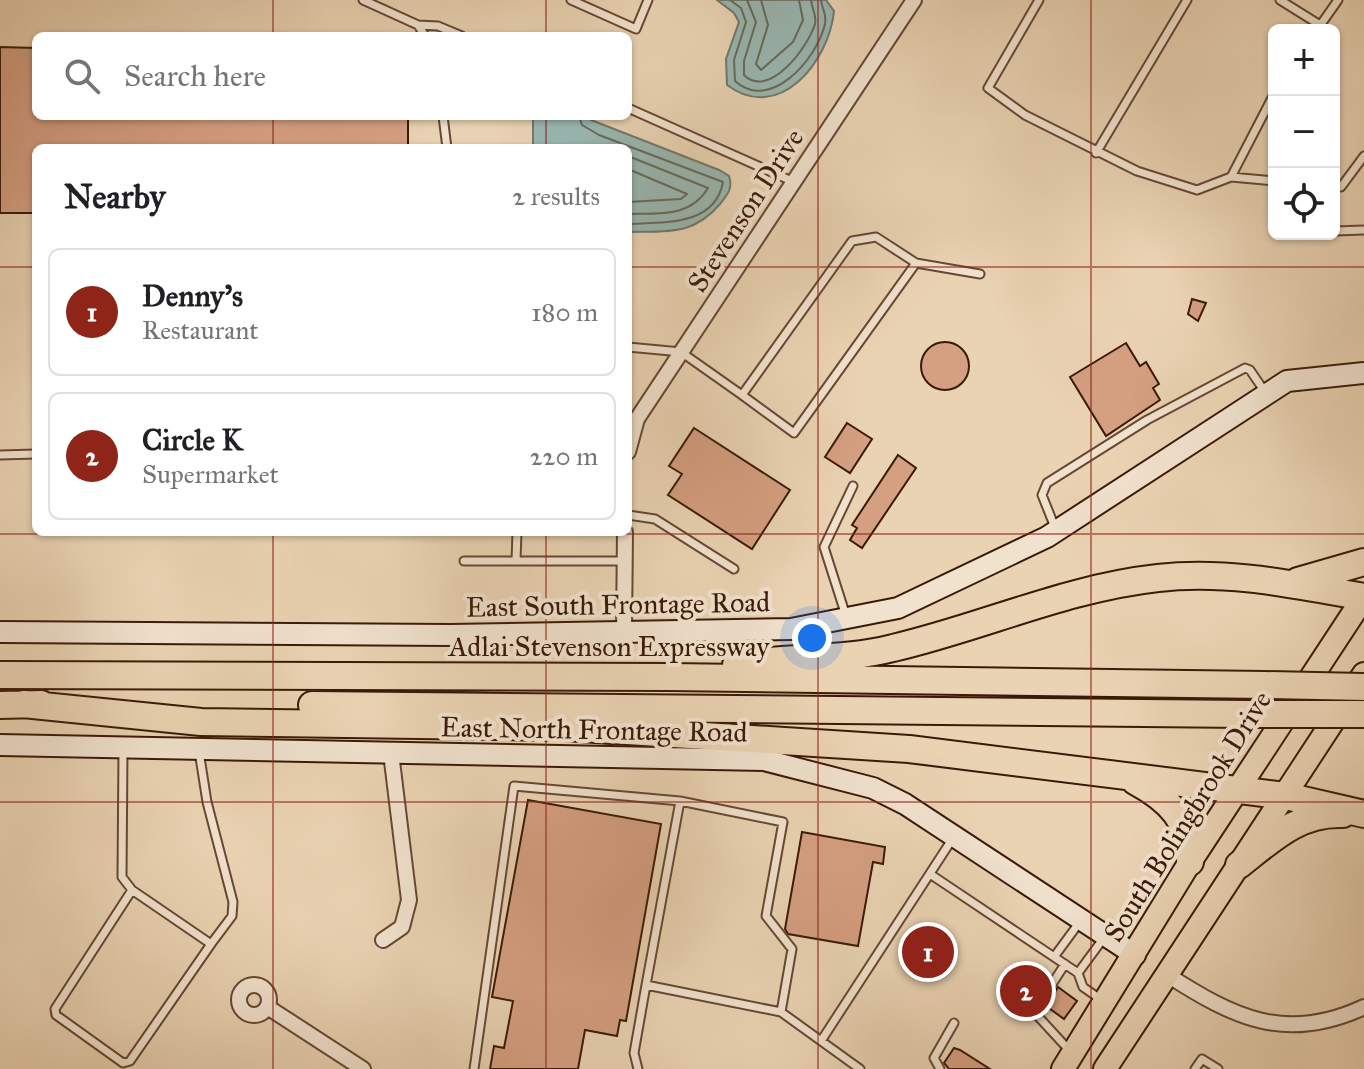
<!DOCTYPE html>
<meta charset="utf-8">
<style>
body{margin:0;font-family:"IM FELL Great Primer",serif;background:#f2f2f2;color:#202124}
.controls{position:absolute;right:24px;top:24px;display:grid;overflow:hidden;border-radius:12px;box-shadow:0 2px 6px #0004}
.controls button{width:72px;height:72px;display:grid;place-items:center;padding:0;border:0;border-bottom:2px solid #e0e0e0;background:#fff;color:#202124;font:40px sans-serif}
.you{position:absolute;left:812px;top:638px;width:28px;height:28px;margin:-20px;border:6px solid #fff;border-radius:50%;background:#1a73e8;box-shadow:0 0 0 12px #1a73e833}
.badge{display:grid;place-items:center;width:52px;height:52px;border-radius:50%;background:#8f2418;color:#fff;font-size:26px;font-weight:700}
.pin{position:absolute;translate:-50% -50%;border:4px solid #fff;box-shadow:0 2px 8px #0006}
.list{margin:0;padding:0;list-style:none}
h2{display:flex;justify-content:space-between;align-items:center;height:104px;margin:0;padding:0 32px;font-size:34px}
h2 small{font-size:26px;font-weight:400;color:#757577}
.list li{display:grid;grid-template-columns:52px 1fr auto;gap:24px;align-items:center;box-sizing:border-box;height:128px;margin:0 16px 16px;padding:0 16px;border:2px solid #e0e0e0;border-radius:12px}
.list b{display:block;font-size:30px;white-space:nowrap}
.list p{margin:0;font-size:26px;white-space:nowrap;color:#757577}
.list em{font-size:26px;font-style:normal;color:#757577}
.icon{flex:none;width:44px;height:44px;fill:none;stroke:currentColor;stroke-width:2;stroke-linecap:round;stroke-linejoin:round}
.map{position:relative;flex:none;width:1364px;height:1069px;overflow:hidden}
.search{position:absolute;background:#fff;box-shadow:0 2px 6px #0004;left:32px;top:32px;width:600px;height:88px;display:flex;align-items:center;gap:20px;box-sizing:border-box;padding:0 28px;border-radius:12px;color:#757577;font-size:30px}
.panel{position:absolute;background:#fff;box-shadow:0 2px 6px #0004;left:32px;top:144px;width:600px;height:392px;border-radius:12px}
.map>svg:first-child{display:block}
.water{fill:#98b7b1;stroke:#72786d;stroke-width:2}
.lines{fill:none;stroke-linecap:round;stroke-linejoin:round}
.shore{stroke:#69685c;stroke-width:2}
.building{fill:#d59f81;stroke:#3a1a07;stroke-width:2}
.lane-casing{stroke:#664832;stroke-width:11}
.street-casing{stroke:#664832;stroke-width:18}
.secondary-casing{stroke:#3a1a07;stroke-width:24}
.primary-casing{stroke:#3a1a07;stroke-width:26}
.highway-casing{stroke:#3a1a07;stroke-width:30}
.lane{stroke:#f1e2ce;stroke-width:7}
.street{stroke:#f1e2ce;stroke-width:14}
.secondary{stroke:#f1e2ce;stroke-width:20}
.primary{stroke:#ead3b3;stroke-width:22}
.highway{stroke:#ead3b3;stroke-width:26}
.highway-bridge-casing{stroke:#3a1a07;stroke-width:30;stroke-linecap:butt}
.highway-bridge{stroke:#ead3b3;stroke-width:26}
.grid{fill:none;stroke:#8f2418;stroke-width:2;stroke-opacity:0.55}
.labels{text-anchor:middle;stroke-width:8;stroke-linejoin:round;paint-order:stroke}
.street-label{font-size:28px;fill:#3a1a07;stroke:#f1e2ce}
</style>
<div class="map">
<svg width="1364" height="1069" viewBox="0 0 1364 1069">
<rect width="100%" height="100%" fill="#ead3b3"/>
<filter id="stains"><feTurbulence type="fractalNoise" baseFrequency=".0025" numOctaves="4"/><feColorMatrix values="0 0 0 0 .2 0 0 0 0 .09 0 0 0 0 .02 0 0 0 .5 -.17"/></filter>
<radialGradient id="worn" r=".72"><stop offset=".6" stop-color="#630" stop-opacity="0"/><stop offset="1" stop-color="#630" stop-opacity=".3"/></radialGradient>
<path class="water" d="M 717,0 L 826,0 L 834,11 C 829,62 779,124 727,85 L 726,59 L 739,22 L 734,13 Z
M 533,116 L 581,116 L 719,170 L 729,176 C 733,188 728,194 720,204 C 693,236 667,231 628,232 L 628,148 L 533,148 Z"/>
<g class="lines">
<path class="shore" d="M 730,0 L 741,8 L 746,22 L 734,60 L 735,81 C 770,113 817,59 825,24 C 827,14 822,9 821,0
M 747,0 L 756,22 L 744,61 L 744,75 C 769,100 808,47 815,24 C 817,16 812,9 811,0
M 761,0 L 768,25 L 756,64 L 761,70 L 793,42 L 803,20 L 799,0
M 579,116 L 582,125 L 599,135 L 723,182 C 715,227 662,222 628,224
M 628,156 L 708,188 C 690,218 659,213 628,214
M 628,169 L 687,194 L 681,199 L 628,202"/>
</g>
<path class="building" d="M 0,47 L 36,48 L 36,116 L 408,116 L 408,148 L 36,148 L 36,213 L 0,213 Z
M 1192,299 L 1206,303 L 1198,321 L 1188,314 Z
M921 366a24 24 0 1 1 48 0a24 24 0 1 1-48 0Z
M 1126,343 L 1140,366 L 1146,362 L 1159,384 L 1153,388 L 1160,400 L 1106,436 L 1070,377 Z
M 847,423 L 872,439 L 850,473 L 825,457 Z
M 694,428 L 790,490 L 752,549 L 668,495 L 682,474 L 669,466 Z
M 898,455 L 916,468 L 862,548 L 850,540 L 857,528 L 852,525 Z
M 528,800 L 661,824 L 626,1021 L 620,1020 L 617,1036 L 585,1030 L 578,1069 L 490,1069 L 494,1046 L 504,1048 L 513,1001 L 492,997 Z
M 802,832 L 885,847 L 883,864 L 873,862 L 858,946 L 788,934 L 785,929 Z
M 922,925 L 956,948 L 934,980 L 900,956 Z
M 1034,973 L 1046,981 L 1026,1015 L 1005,1001 L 1020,977 L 1028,982 Z
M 1058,987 L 1077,1001 L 1064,1019 L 1046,1006 Z
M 954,1048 L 960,1050 L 990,1069 L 949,1069 L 944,1063 Z"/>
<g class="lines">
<g class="lane-casing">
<path id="lane" d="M 363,0 L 418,25 L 425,36
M 571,0 L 636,29 L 648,0
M 1039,0 L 988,88 L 1025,115 L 1137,171 L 1197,190 L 1231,177 L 1274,94
M 1280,0 L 1320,25
M 418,25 L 438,26 L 462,36
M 1317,30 L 1338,0
M 628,108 L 794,182
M 443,116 L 447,148
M 1096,153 L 1187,0
M 1231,177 L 1274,181
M 1334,186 L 1341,187 L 1364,156
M 1335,231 L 1364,230
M 628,347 L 681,352 L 742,395 L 852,241 L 876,237 L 916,263 L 980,274
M 742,395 L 794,433 L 916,263
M 0,455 L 36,454
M 628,515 L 655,519 L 734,569
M 1056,530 L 1042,495 L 1047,483 L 1147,420 L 1245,368 L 1250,370 L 1265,392
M 464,561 L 625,561
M 516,561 L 517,532
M 846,616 L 824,547 L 853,486
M 123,750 L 122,877 L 132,890 L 211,944 L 232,916 L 233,902 L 207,802 L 199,751
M 930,874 L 1078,973 L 1083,987 L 1103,1001
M 132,890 L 55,1009 L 56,1015 L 123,1063 L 130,1061 L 211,944
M 1054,957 L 1079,923
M 1065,964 L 1034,1012 L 1069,1050
M 1078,973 L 1103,939
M 781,1012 L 792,949 L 766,916 L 783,822 L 680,801 L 646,985 L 781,1012 L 860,1069
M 821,1041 L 953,838
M 474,1069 L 514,786 L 680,801
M 638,1069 L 634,1053 L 646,985
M 940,1069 L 934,1058 L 954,1023
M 1195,1069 L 1202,1059 L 1218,1069"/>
</g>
<g class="street-casing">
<path id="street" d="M 628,452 L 637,419 L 914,0
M 624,630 L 625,532
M 383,940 L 402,927 L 409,900 L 391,753
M 1166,974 C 1233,1017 1285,1044 1364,1007
M239 1000a15 15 0 1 1 30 0a15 15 0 1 1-30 0Z
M 269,1008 L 363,1069"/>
</g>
<g class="secondary-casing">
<path id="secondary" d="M 0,632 L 451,635 L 791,629 L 898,608 L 1047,537 L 1287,381 L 1364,373
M 0,745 L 764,760 L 873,788 L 905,804 L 1135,955"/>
</g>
<g class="primary-casing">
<path id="primary" d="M 1063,1069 L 1190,862 L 1364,597
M 1105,1069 L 1364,674"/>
</g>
<g class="highway-casing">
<path id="highway" d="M 1298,581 L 1364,562
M 736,665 C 787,656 843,661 893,648 C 983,627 1066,588 1158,578 C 1228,570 1296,585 1364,597
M 0,675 L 669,677 L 1265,685
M 23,704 L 201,722 L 564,727 L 909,749 L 1286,796 L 1364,814
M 0,705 L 41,704
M 312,705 L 1245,714
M 1135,781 C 1170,800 1191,821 1190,862
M 1239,865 C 1272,839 1299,812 1343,814"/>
</g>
<use href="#lane" class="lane"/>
<use href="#street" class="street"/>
<use href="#secondary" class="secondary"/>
<use href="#primary" class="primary"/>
<use href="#highway" class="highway"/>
<g class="highway-bridge-casing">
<path id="highway-bridge" d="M 1265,685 L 1364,687
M 1245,714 L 1364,714"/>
</g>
<use href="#highway-bridge" class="highway-bridge"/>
</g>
<path class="grid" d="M 273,0 L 273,36M 546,0 L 546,36M 818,0 L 818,1069M 1091,0 L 1091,1069M 273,116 L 273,148M 546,116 L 546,148M 0,267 L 36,267M 628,267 L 1364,267M 273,532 L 273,1069M 546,532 L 546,1069M 0,534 L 1364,534M 0,802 L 1364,802"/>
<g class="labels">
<g class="street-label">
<text transform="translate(745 210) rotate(-57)" y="10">Stevenson Drive</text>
<text transform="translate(618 604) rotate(-1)" y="10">East South Frontage Road</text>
<text x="609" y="656">Adlai Stevenson Expressway</text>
<text transform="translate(594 729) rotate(1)" y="10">East North Frontage Road</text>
<text transform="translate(1187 816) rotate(-58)" y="10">South Bolingbrook Drive</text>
</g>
</g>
<rect width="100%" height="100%" filter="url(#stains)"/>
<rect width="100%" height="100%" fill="url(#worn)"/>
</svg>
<div class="controls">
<button>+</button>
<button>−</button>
<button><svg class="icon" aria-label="locate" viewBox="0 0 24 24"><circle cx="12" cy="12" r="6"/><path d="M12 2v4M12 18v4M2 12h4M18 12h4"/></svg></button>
</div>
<div class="you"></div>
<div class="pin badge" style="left:928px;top:952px">1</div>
<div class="pin badge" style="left:1026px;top:991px">2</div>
<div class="search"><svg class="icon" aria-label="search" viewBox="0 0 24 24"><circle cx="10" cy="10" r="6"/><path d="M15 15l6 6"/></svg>Search here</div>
<section class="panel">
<h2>Nearby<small>2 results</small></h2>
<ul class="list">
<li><span class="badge">1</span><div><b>Denny's</b><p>Restaurant</p></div><em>180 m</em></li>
<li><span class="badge">2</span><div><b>Circle K</b><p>Supermarket</p></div><em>220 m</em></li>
</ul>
</section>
</div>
